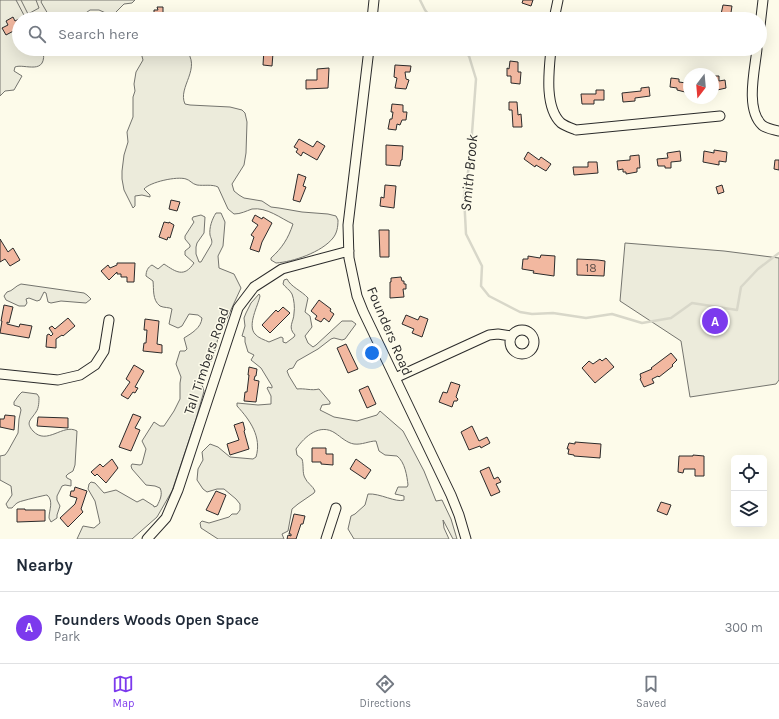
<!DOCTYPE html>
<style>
body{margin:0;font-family:Karla,sans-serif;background:#f2f2f3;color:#1f2937}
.controls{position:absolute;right:12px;bottom:12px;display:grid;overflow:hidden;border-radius:6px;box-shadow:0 4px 16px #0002}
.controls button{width:36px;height:36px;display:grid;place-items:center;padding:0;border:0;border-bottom:1px solid #e0e1e3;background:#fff;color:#1f2937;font:20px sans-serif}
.compass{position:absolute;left:683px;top:68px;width:36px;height:36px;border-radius:50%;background:#fff;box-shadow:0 4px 16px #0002;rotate:196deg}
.you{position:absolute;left:372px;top:353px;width:14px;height:14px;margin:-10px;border:3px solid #fff;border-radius:50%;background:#1a73e8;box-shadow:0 0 0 6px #1a73e833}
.badge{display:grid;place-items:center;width:26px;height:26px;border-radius:50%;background:#7c3aed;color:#fff;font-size:13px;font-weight:700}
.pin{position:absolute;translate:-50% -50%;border:2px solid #fff;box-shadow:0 1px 4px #0006}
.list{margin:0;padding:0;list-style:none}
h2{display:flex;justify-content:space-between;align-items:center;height:52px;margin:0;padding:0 16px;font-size:17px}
h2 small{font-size:13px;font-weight:400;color:#747a83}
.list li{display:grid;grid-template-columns:26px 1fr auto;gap:12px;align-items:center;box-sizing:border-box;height:72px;padding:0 16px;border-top:1px solid #e0e1e3}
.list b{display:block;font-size:15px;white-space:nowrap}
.list p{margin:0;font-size:13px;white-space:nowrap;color:#747a83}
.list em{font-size:13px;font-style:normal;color:#747a83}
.icon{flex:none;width:22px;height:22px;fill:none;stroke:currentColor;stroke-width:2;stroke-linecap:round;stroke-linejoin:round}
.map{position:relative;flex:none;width:779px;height:539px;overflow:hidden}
.search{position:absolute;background:#fff;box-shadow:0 4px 16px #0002;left:12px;right:12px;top:12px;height:44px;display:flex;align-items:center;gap:10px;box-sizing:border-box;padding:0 14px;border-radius:22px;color:#747a83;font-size:15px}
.sheet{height:124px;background:#fff}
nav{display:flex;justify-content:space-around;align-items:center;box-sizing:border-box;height:56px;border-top:1px solid #e0e1e3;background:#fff;font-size:11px;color:#747a83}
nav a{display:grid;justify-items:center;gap:2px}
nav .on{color:#7c3aed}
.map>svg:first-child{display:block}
.green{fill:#ecebdb;stroke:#74746e}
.parking{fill:#eceadb;stroke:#74746e}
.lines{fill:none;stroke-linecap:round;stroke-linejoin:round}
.stream{stroke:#d8d7c9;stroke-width:2.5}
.building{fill:#f2b8a0;stroke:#2b2b2b}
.minor-casing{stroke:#2b2b2b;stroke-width:11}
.minor{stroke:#fdfbea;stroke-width:9}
.labels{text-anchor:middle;stroke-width:3;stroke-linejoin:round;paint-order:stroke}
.number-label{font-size:12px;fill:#5d4e48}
.street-label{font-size:14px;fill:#2b2b2b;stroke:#fdfbea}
.water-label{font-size:15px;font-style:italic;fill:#2b2b2b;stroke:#fdfbea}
</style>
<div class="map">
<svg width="779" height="539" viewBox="0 0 779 539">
<rect width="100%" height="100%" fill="#fdfbea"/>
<path class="green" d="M 0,0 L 135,0 L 132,3 L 124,4 L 113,15 L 108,14 L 99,10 L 90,10 L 77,19 L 19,19 L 19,49 L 43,49 C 48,77 24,63 15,67 L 14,71 L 22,76 L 14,90 L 5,91 L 0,96 Z
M 140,49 L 185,49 C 203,68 177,87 185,104 L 190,105 L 230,107 L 242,110 L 245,113 L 247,122 L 246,153 L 244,165 L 232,184 L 234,191 L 239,195 L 244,198 L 262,201 L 271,207 L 279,208 L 302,212 L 328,214 L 336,216 L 338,220 C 338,227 337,233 333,238 C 322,252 293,262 276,263 L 271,260 L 271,258 C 282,248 288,239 293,224 C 280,218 267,207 252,209 C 246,211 241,214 234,214 L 228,209 L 218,187 C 212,184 204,186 197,185 C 192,184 190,180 186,179 C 177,176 150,182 144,189 L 150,195 L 150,197 L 142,195 L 135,196 L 135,206 L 133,208 L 124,190 L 122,179 L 122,171 L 124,155 L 128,142 L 127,132 L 133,117 L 133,97 L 135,91 L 134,84 L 136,72 L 143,60 Z
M 216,213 L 221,213 L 225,222 L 223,246 L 218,256 L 219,268 L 234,274 L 241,288 L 218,338 L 213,358 L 201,377 L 201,382 L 204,391 L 196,419 L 172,491 L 157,517 L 132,539 L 77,539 L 83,526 L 94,528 L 100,523 L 95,501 L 88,489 L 89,484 L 91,482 L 95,483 L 104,493 L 116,490 L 137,502 L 143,499 L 154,506 L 154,507 L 157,506 C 160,500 163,494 160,488 L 155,486 L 146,485 L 132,469 L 131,466 L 132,464 L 140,465 L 142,464 L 146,449 L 142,441 L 154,422 L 160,426 L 164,426 L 174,411 L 180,399 L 180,383 L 181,377 L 176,364 L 180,351 L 185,351 L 187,349 L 184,338 C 192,333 201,328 202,318 L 198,315 L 189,314 L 182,326 L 178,328 L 169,324 L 172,309 C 169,307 164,308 160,306 C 152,300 154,289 153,281 L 146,276 C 146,271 148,267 152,265 L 158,269 L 164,264 C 176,272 184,278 194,263 L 185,255 L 185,251 L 190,247 L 190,245 L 185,239 L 185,236 L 194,222 L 192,219 L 193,217 L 201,215 L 205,217 L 204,233 L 197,243 L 196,247 L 196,254 L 199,262 L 201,262 L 211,245 C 213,241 211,239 210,235 C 209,228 212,219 216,213 Z
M 625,243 L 724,251 L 779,258 L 779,380 L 776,384 L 690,397 L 681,341 L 620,301 Z
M 287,279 C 291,287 302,291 308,298 L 305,312 L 310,316 L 312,327 L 305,336 L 308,343 L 313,347 L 316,345 L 342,321 L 352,321 L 356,324 L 345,339 L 342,340 L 334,338 L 331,339 L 318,349 L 297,361 L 293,368 L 289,369 L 287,371 L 289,376 L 297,389 C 305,388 311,391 319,389 L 330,402 L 330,404 L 322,405 L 320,410 L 334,417 L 357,421 L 377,415 L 380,411 L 403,431 L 424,471 L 436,501 L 442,500 L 451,519 L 457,539 L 453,539 L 443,520 L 444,528 L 449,539 L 354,539 L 348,529 L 351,516 L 355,514 L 365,505 L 368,494 C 380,493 396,503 404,500 L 404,496 L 395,494 L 398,487 L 407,487 L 408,485 C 407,476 405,462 397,456 L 385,455 L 379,451 L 376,441 C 369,441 362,445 354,444 C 347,443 341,437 335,433 C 320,423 305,436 296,449 L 297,455 L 302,459 C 304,465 302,473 305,478 C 307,483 313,486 315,491 L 314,493 L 298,504 L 292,509 L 288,531 L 282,534 L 284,539 L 218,539 L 201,528 L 200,523 L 202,521 L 209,523 L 229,517 L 232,514 L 237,514 L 240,510 L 240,504 L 236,499 L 224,489 L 217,489 L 207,492 L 203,489 L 197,480 L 198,469 L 203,460 L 202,452 L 210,444 L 218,447 L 230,457 L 253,459 L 256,457 C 262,437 250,420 237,406 L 237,403 L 258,405 L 271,404 L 271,396 L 267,388 L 268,387 L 272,388 L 272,386 L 261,368 L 251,360 L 254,355 L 248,352 L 245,342 L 245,337 L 242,336 L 245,326 L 244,318 L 246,313 L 251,303 L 259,294 L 260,296 C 258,306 247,325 255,334 C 258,338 265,340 269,342 L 281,337 L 283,338 L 283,342 L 286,343 L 294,337 L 295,335 C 287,327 294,322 294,313 C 295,308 294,299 292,294 C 290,290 285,287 283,284 L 284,280 Z
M 21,284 L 84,293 L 87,295 L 91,299 L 86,303 L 61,301 L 51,303 L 48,302 L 46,293 L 44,292 L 40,300 L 37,301 L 29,298 L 26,299 L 27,303 L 25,306 L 19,306 L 6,300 L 4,296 L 7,292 C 13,291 15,286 21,284 Z
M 22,392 L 37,394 L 39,397 C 39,401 39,408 36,412 C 31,420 25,422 33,431 C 47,446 63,423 77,431 L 75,465 L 73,471 L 68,474 L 66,476 L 67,478 L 71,480 L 71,486 L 65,485 L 62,486 L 57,496 L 57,500 L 60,506 L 57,515 L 57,518 L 51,522 L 49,518 C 49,510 54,501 47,495 C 45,495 21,501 19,502 C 16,503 14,506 12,508 L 8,508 L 6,504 L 12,495 L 11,486 L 0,480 L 0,456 L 5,455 L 8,451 L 18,433 L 19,419 L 21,410 L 20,407 L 14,405 L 14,402 L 19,395 Z"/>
<path class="parking" d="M 16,0 L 21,0 L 28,14 L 39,8 L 36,0 L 42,0 L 41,2 L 48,14 L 38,19 L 26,19 Z"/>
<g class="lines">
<path class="stream" d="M 420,0 L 425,10 L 432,19
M 461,49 L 469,56 L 476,79 L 470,160 L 464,196 L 466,234 L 482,266 L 481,286 L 489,296 L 520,312 L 532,314 L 553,313 L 586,318 L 612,314 L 642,323 L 671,318 L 692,303 L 737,310 L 741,287 L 758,269 L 779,253"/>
</g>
<path class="building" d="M 523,0 L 533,0 L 531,6 L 522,3 Z
M 723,5 L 732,6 L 730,19 L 720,19 Z
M 157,7 L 163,7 L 163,19 L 154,19 L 154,10 L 158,10 Z
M 13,17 L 15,21 L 21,18 L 21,19 L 19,19 L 19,28 L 6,35 L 2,28 L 8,25 L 6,21 Z
M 264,49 L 271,49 L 271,53 L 273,53 L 272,66 L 263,65 Z
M 320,49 L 330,49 L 329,54 L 319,53 Z
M 510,61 L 518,62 L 518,72 L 521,72 L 520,84 L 511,83 L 511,76 L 507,76 L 507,68 L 509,69 Z
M 395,65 L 411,66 L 410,72 L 405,72 L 406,79 L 409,80 L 406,89 L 395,88 L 397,78 L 394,77 Z
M 329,68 L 328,88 L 306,89 L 306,80 L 317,80 L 317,69 Z
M 715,76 L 719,76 L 719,81 L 725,80 L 726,88 L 713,91 L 713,82 L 715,81 Z
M 671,78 L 679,79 L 679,82 L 686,83 L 687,79 L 689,79 L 689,93 L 677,90 L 677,88 L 670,87 Z
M 649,87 L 650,96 L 635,98 L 635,101 L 623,102 L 622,93 L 641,91 L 641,88 Z
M 596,90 L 604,90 L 604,100 L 594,100 L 594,104 L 582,104 L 581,94 L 596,94 Z
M 509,102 L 517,102 L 518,115 L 521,114 L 522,127 L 513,127 L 512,110 L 509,110 Z
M 392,104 L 403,105 L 403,112 L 407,112 L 406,120 L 402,120 L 400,125 L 397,124 L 396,130 L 388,129 L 390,119 L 392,119 L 393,112 L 391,112 Z
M 299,139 L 313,147 L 317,141 L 325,146 L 317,160 L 303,152 L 301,156 L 296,152 L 298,149 L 294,147 Z
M 386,145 L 403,146 L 402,160 L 401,160 L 400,166 L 386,165 Z
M 714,150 L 727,152 L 726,162 L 719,161 L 719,165 L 703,162 L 704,151 L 714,153 Z
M 680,151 L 681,161 L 671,162 L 671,168 L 665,168 L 665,166 L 658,166 L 657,159 L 668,158 L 667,153 Z
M 528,152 L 539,160 L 541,157 L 551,164 L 546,171 L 536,165 L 535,167 L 524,159 Z
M 639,155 L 640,168 L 637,168 L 637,172 L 626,174 L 626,172 L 623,172 L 623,169 L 618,170 L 617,161 L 630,160 L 630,156 Z
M 775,160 L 779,160 L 779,170 L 774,169 Z
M 588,162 L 597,162 L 598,173 L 574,175 L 573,167 L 588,167 Z
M 298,174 L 306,177 L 303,186 L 306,187 L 300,202 L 293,200 Z
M 385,185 L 396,186 L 394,208 L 380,206 L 381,197 L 384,198 Z
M 722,185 L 724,192 L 718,194 L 716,187 Z
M 171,200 L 180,202 L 177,211 L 169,209 Z
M 255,215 L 262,219 L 263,217 L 272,223 L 262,242 L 259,252 L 250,249 L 254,237 L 251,235 L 258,225 L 252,221 Z
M 164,222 L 169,223 L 169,222 L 174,225 L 170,238 L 168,237 L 167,240 L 159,237 Z
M 379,230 L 389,230 L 389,257 L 380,257 Z
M 0,239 L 8,252 L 13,248 L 20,260 L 10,266 L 5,259 L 0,262 Z
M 541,255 L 555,256 L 554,276 L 533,273 L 534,271 L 522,269 L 523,259 L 528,259 L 528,256 L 540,258 Z
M 577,259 L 598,260 L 605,261 L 604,276 L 577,275 Z
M 117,263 L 135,263 L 134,282 L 127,282 L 127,277 L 121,277 L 121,274 L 117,274 L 117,272 L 109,280 L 101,271 L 108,265 L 110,268 L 117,265 Z
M 401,277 L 402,281 L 404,281 L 404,284 L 406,284 L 406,289 L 403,289 L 404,297 L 390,298 L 390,282 L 391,282 L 391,278 Z
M 319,300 L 331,309 L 330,311 L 334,314 L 329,322 L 324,318 L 321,322 L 315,319 L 317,316 L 311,311 Z
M 4,305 L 13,307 L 9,323 L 7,322 L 7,324 L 19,327 L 20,324 L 32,326 L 29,338 L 0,333 L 2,321 L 1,321 Z
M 283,307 L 290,313 L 270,333 L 262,325 L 276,310 L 278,312 Z
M 406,315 L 418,320 L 420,316 L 428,319 L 422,337 L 412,333 L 414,329 L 402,324 Z
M 68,318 L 75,326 L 63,336 L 62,335 L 56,339 L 56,348 L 46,347 L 47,335 L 49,334 L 51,336 L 53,334 L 49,328 L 52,326 L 55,329 Z
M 145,319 L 159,321 L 157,344 L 162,345 L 162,353 L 143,351 L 144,343 L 146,343 L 147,330 L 144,330 Z
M 346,344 L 358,369 L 348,373 L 337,348 Z
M 671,353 L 677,360 L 672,365 L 673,366 L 659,377 L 658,376 L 652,379 L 654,383 L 644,387 L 640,379 L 641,378 L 640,374 L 652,369 L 651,368 Z
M 606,358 L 614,367 L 595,383 L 582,368 L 589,361 L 593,364 L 600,359 L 602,361 Z
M 134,365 L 144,371 L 135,387 L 138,388 L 135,393 L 133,392 L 128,399 L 121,395 L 130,382 L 126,379 Z
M 249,367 L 257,369 L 256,376 L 255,376 L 254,380 L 259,381 L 256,402 L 244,401 L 245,392 L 247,392 L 249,375 L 248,375 Z
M 451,382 L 460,385 L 456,397 L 458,399 L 457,401 L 454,401 L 452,407 L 439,402 L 443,392 L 447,393 Z
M 368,386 L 376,404 L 367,408 L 359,390 Z
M 133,414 L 141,417 L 135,428 L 140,430 L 131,451 L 119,447 Z
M 5,415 L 15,416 L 14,430 L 0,427 L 0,419 L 4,419 Z
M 38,417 L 68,418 L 68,428 L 37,426 Z
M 243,422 L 245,430 L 244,431 L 249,449 L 230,455 L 227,444 L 239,440 L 234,425 Z
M 472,426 L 479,441 L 487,437 L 490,443 L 481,448 L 480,446 L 469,450 L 461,432 Z
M 575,442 L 601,444 L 600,458 L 574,456 L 574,455 L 568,454 L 569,449 L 567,449 L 569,443 L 575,444 Z
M 312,448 L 326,448 L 326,454 L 333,454 L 333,465 L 321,464 L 321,462 L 312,462 Z
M 693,455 L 704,456 L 704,476 L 695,476 L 695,469 L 684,469 L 683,473 L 678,472 L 679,456 L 693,456 Z
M 112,459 L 118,468 L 106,483 L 97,474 L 95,476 L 91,472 L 100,464 L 103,467 Z
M 356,459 L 371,470 L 365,479 L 350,469 Z
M 489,467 L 494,479 L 498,477 L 501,482 L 496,484 L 500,492 L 491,496 L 480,471 Z
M 75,487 L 87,491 L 81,509 L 83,512 L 68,527 L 60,518 L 75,504 L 77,498 L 70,496 L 71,491 L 74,491 Z
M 216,491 L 226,495 L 218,515 L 206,510 Z
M 661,502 L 671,505 L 667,515 L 657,511 Z
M 17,509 L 25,509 L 25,510 L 45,510 L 45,521 L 17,522 Z
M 294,514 L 305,516 L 303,524 L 301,524 L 296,539 L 287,539 L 288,535 L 291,536 L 291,534 L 289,534 Z"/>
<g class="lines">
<g class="minor-casing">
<path id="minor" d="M 372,19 L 374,0
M 554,19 L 558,0
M 760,26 L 763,0
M 369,49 L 348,225 L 349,258 L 357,296 L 363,311 L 451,495 L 459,515 L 466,539
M 551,49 C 549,70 544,107 561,123 C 565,126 571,128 576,130 L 720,116
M 757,49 C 755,69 745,109 762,125 C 765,128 774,130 779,131
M510 342a12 12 0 1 1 24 0a12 12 0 1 1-24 0Z
M 0,374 L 58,380 L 80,375 L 95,365 L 104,351 L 109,320
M 395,378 L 489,335 L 498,334 L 511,336
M 147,539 L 166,518 L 178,490 L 238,308 L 254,287 L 282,269 L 349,251
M 326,539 L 336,508"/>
</g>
<use href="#minor" class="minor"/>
</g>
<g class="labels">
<g class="number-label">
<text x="591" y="272">18</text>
</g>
<g class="street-label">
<text transform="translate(390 331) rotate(67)" y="5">Founders Road</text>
<text transform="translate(206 361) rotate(-71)" y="5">Tall Timbers Road</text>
</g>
<g class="water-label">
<text transform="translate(469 173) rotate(-85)" y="5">Smith Brook</text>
</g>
</g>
</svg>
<div class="controls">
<button><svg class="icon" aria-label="locate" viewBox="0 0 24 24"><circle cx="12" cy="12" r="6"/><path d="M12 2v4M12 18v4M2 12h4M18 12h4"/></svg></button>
<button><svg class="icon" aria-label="layers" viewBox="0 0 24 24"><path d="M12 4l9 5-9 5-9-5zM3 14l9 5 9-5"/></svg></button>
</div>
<svg class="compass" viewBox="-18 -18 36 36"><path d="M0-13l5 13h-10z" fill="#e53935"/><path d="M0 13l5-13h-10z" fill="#747a83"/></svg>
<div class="you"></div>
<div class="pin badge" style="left:715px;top:321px">A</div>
<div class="search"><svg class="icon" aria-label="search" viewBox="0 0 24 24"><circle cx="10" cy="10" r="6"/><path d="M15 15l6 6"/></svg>Search here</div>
</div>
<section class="sheet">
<h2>Nearby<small></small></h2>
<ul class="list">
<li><span class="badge">A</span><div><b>Founders Woods Open Space</b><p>Park</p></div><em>300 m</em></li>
</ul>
</section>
<nav>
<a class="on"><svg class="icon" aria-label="map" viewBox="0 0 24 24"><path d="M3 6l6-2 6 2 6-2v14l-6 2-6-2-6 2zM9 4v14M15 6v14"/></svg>Map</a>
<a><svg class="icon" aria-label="directions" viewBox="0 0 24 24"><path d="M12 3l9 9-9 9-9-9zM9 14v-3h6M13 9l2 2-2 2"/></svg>Directions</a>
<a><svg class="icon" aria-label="saved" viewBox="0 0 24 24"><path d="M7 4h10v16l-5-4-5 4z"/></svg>Saved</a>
</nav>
